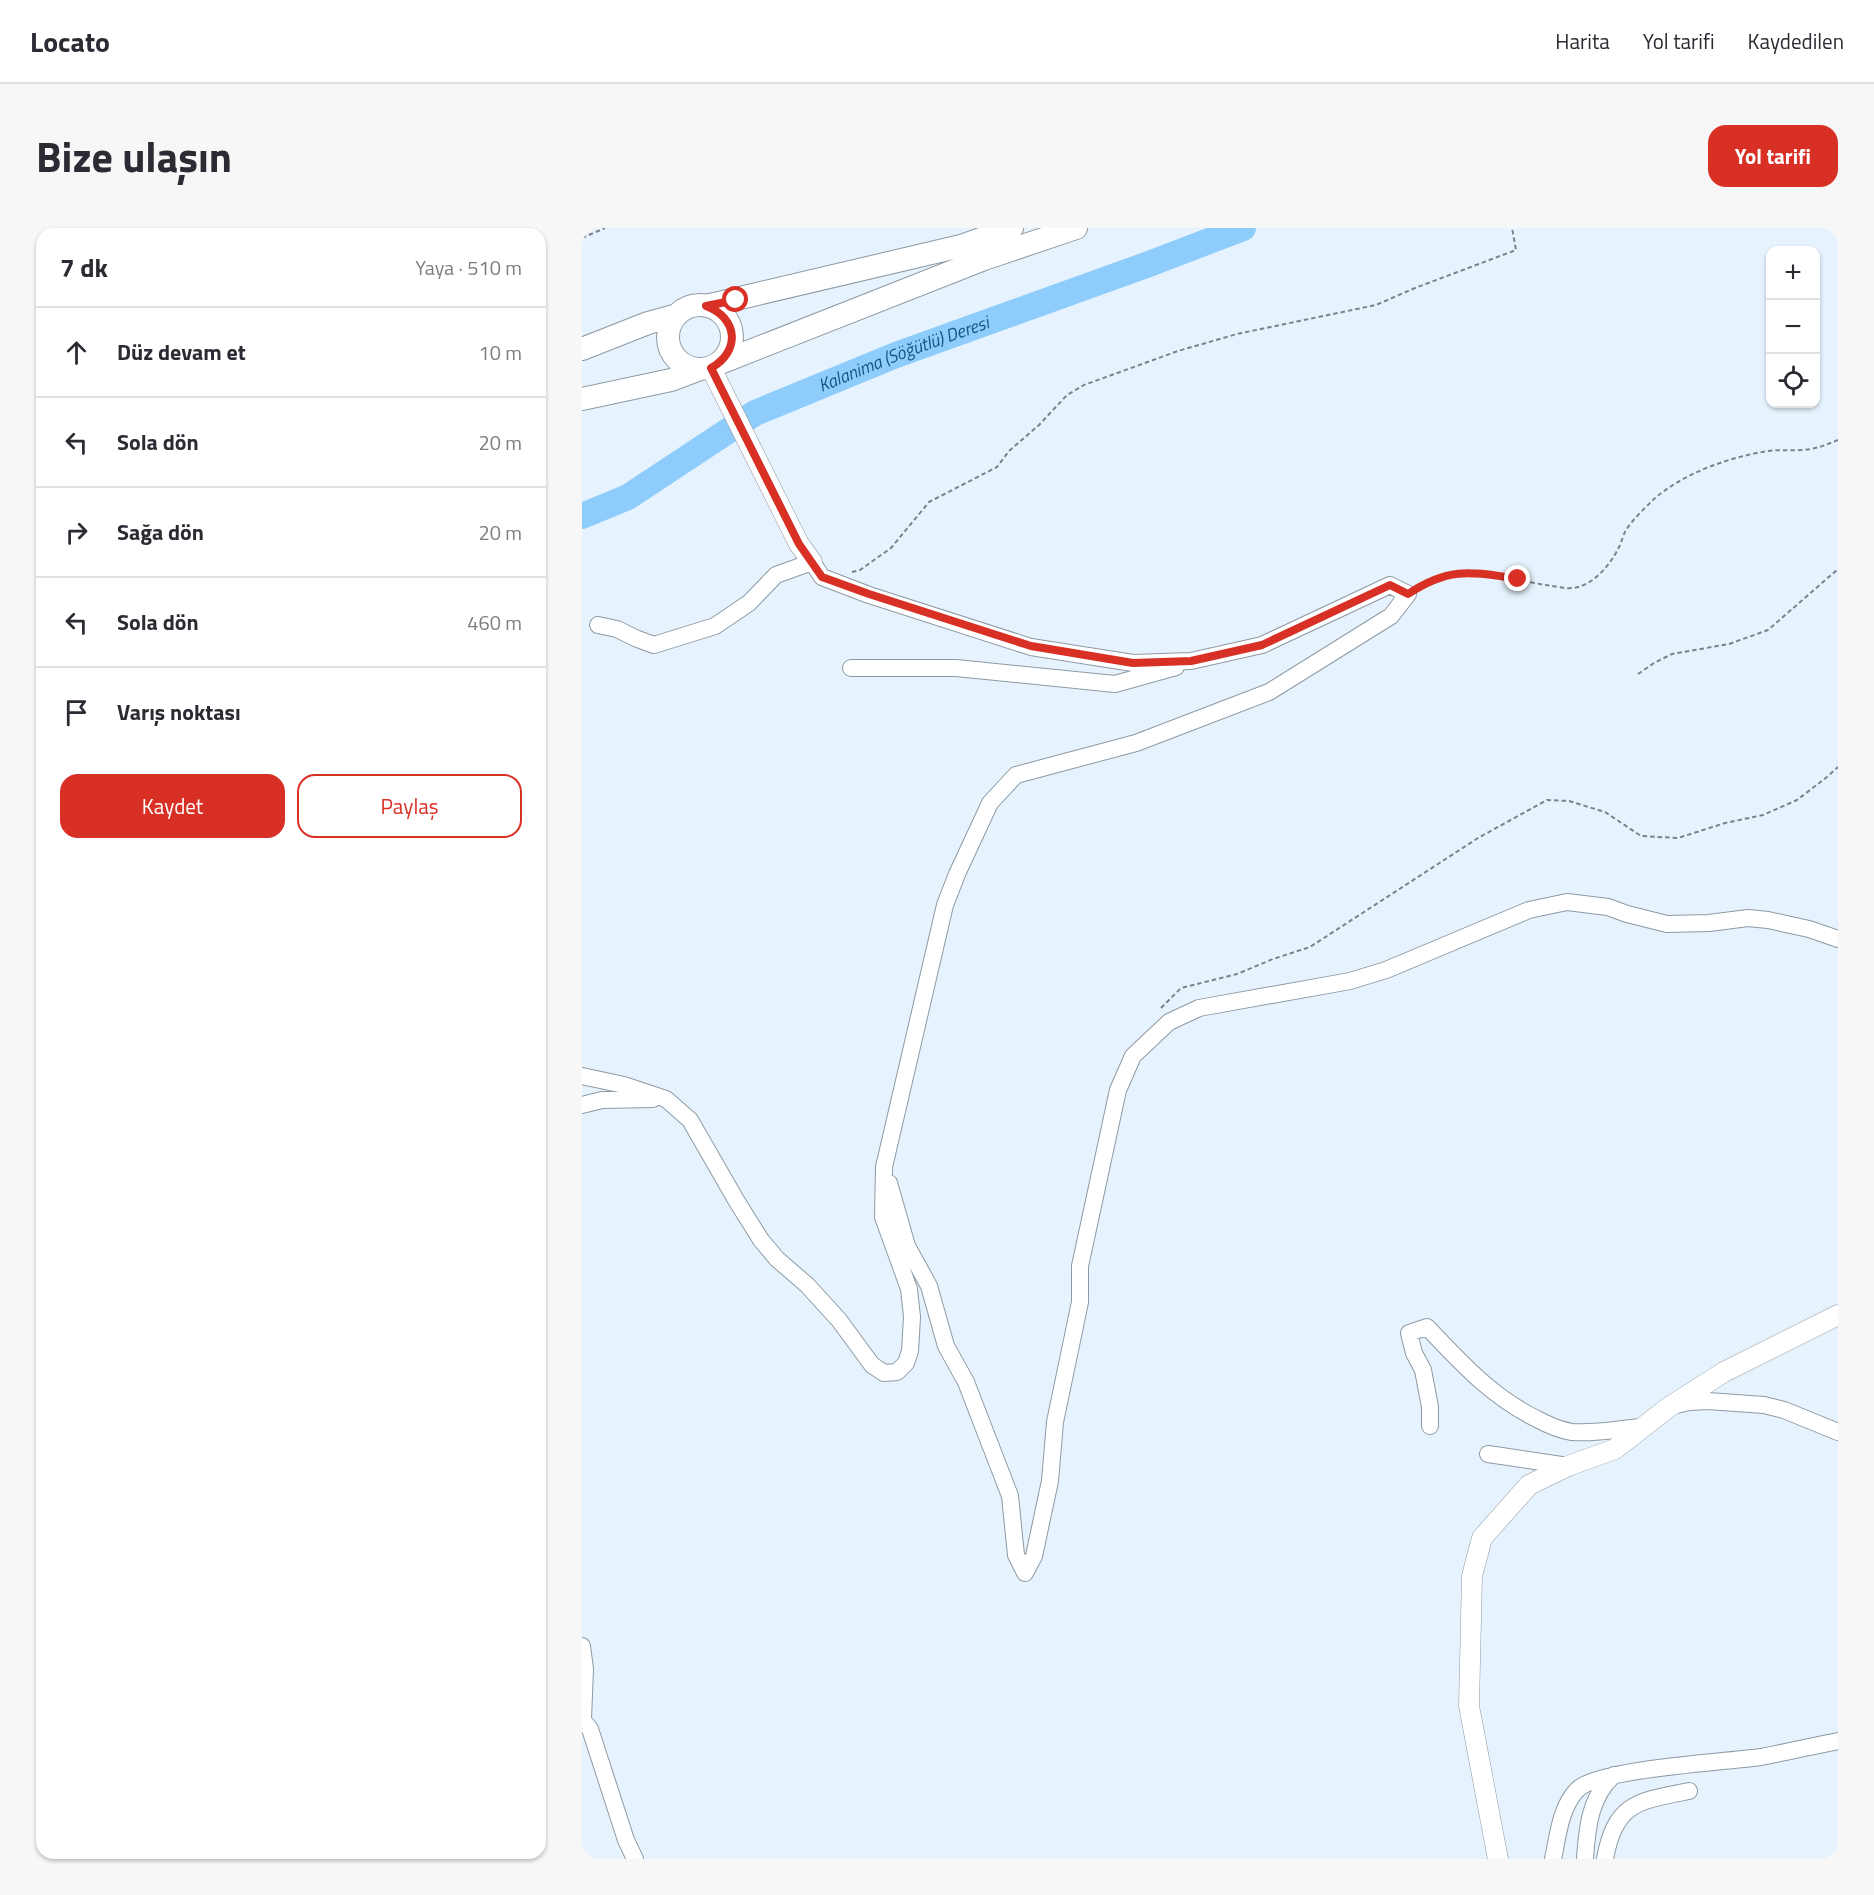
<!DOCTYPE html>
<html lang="tr">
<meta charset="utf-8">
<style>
body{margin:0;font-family:"Titillium Web",sans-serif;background:#f7f7f7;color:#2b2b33}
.controls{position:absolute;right:18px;top:18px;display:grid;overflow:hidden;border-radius:12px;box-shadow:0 2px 4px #0004}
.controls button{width:54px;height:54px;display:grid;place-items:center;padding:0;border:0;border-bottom:2px solid #e1e1e2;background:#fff;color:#2b2b33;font:30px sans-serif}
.stop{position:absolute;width:18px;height:18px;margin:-14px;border:4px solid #d93025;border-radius:50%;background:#fff}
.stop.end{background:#d93025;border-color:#fff;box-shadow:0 2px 6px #0008}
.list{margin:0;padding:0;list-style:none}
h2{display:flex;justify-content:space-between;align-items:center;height:78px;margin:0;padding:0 24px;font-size:26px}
h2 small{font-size:20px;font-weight:400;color:#7c7c81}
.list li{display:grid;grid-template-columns:39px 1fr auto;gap:18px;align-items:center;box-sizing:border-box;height:90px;padding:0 24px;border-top:2px solid #e1e1e2}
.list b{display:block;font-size:22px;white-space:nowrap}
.list em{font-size:20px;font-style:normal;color:#7c7c81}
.actions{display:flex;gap:12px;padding:18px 24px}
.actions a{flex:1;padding:14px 0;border:2px solid #d93025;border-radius:18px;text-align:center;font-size:21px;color:#d93025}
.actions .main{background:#d93025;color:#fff}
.icon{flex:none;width:33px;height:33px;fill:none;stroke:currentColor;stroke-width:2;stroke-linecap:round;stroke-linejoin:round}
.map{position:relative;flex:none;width:1256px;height:1631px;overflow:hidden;border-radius:18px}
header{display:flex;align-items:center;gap:36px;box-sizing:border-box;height:84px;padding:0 30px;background:#fff;border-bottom:2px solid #e1e1e2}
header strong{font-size:28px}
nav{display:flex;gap:33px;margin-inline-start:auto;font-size:21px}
.intro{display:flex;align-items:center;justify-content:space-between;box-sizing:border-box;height:144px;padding:0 36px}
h1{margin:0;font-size:42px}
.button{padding:15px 27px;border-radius:18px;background:#d93025;color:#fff;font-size:21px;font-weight:700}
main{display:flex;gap:36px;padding:0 36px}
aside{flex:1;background:#fff;border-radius:18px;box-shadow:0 2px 4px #0004}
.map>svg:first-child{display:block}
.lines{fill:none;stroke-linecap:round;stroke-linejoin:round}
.river{stroke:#8eccfb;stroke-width:26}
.minor-casing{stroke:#8d9aa4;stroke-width:18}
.tertiary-casing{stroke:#8d9aa4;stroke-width:21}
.secondary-casing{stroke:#8d9aa4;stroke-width:24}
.path{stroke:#7a838b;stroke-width:2;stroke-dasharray:4.5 3;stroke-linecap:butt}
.minor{stroke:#fff;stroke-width:16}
.tertiary{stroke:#fff;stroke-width:20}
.secondary{stroke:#fff;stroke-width:22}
.route{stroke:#d93025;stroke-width:8}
.labels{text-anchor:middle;stroke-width:4.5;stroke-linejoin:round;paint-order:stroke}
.water-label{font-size:18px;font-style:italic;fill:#115985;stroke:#e6f3fe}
</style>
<header>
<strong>Locato</strong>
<nav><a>Harita</a><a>Yol tarifi</a><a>Kaydedilen</a></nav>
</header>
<div class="intro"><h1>Bize ulaşın</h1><a class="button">Yol tarifi</a></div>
<main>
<aside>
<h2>7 dk<small>Yaya · 510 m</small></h2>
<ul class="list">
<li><svg class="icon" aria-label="ahead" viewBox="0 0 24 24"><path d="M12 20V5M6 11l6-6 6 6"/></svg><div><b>Düz devam et</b></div><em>10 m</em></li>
<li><svg class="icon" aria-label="left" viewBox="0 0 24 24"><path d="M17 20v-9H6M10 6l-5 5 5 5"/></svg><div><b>Sola dön</b></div><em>20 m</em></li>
<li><svg class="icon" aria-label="right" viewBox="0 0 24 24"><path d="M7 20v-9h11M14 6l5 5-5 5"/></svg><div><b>Sağa dön</b></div><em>20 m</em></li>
<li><svg class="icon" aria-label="left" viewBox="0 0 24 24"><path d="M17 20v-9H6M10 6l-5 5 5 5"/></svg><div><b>Sola dön</b></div><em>460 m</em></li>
<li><svg class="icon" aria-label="arrive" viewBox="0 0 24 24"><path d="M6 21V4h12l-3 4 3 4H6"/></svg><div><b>Varış noktası</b></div></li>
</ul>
<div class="actions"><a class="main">Kaydet</a><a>Paylaş</a></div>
</aside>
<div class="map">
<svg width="1256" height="1631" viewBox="0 0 1256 1631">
<rect width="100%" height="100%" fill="#e6f3fe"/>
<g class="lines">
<path class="river" id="s1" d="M 0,288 L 46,269 L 173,185 L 314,127 L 567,36 L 661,0"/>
<g class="minor-casing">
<path id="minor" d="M 269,440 L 374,440 L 533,456 L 594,439
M 0,848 L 42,857 L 84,871 L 108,892 L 154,972 L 179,1012 L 195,1031 L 225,1057 L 257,1092 L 290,1137 L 302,1145 L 315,1144 L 324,1135 L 328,1123 L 330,1089 L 327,1061 L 301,989 L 302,939 L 363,677 L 375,646 L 408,575 L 434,547 L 554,515 L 687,464 L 809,388 L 826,366 L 808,357 L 680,417 L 609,433 L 551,435 L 449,419 L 287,367 L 240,349 L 230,334 L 194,347 L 167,375 L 133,398 L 72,417 L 53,410 L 35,401 L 16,397
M 0,877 L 20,872 L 71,871
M 307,955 L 325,1018 L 347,1058 L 364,1118 L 384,1154 L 428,1268 L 434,1327 L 443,1345 L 452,1328 L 468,1253 L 473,1194 L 498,1074 L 498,1038 L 536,862 L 551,828 L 587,794 L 617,780 L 768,753 L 804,742 L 947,682 L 985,674 L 1026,679 L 1045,686 L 1085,696 L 1127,695 L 1166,690 L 1186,692 L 1227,701 L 1256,711
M 1094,1177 L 1107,1174 L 1126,1173 L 1182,1177 L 1202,1182 L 1256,1204
M 848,1198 L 848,1179 L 841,1142 L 832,1125 L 827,1105 L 845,1099 C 879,1135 910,1169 955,1191 C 966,1197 977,1202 990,1204 C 1011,1206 1038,1201 1059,1199
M 906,1226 L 986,1238
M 0,1418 L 3,1441 L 1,1491
M 0,1491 L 8,1501 L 44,1612 L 53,1631
M 971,1631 C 976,1608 978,1580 995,1562 C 1014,1541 1144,1534 1179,1529 C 1205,1524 1230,1518 1256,1513
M 1003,1631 C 1005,1600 1008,1568 1032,1547
M 1023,1631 C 1033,1574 1057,1573 1107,1563"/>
</g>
<g class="tertiary-casing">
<path id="tertiary" d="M 129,140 L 217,316 L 230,334
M 916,1631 L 887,1478 L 890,1348 L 900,1310 L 947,1257 L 986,1238 L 1033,1221 L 1087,1179 L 1142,1144 L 1256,1087"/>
</g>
<g class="secondary-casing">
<path id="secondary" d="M86 109a32 32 0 1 1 64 0a32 32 0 1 1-64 0Z
M 124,78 L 379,18 L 430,0
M 0,121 L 66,95 L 95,87
M 138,135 L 402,31 L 494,0
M 0,171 L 89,152 L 118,141"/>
</g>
<path class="path" d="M 0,10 L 23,0
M 270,344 L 278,342 L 309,320 L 347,274 L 415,239 L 427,223 L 457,197 L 485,167 L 502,157 L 596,123 L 655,106 L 794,77 L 833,60 L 934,22 L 930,0
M 839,357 C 877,332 923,351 964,357 C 972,358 982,361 991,360 C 1011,358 1029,336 1037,319 C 1040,313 1041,307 1044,302 C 1051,291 1063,280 1072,271 C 1101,246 1142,231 1180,224 C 1193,221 1207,223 1221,222 C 1234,221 1244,217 1256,212
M 1056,446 L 1072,435 L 1090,426 L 1147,416 L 1186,402 L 1256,341
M 579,780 L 599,760 L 655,746 L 691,731 L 728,719 L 896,610 L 965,572 L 987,573 L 1023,584 L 1059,608 L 1096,610 L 1143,595 L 1181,587 L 1215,572 L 1245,549 L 1256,539"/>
<use href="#minor" class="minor"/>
<use href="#tertiary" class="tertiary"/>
<use href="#secondary" class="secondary"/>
</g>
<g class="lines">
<path class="route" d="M 154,72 L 124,78 C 156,90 159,123 129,140 L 217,316 L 240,349 L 287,366 L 449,418 L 551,435 L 609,433 L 680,417 L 808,357 L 826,366 C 868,338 890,344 936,351"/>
</g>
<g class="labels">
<g class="water-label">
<text dy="6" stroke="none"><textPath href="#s1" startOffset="362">Kalanima (Söğütlü) Deresi</textPath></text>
</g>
</g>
</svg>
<div class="controls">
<button>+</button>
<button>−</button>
<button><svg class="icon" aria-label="locate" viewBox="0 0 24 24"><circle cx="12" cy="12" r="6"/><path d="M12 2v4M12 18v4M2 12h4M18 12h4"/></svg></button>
</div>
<div class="stop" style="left:154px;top:72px"></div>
<div class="stop end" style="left:936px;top:351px"></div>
</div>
</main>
